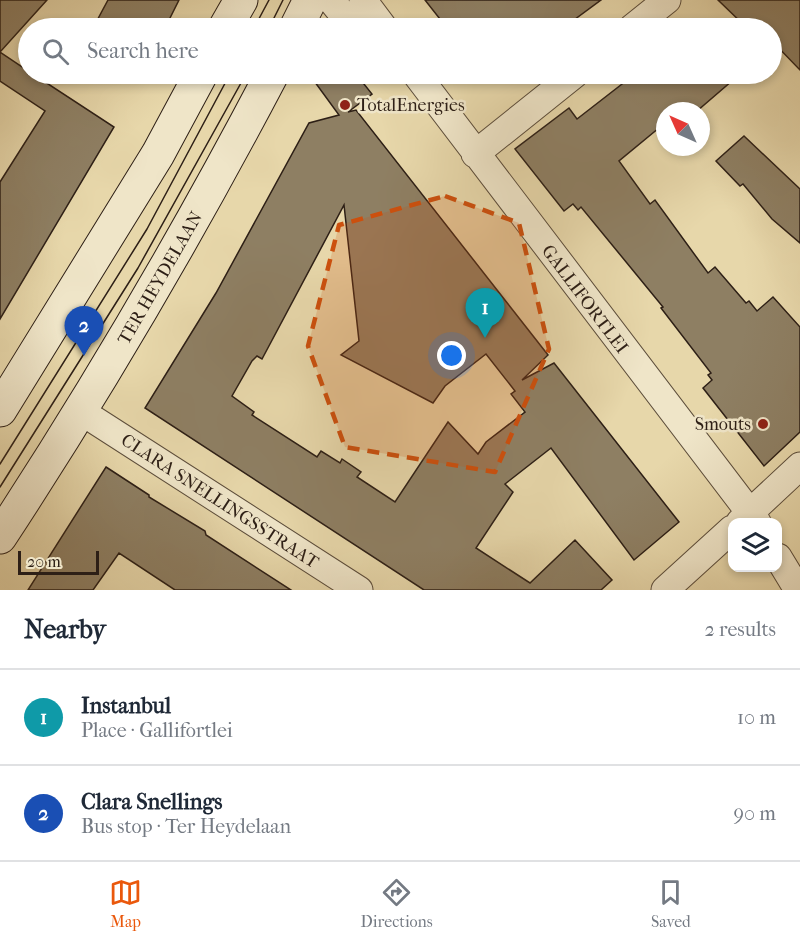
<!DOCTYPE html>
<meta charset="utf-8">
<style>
body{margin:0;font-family:"IM FELL French Canon",serif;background:#f2f2f3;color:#1f2937}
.controls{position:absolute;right:18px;bottom:18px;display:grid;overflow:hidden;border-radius:12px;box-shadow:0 3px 9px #0003}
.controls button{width:54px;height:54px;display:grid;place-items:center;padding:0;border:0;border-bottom:2px solid #e0e1e3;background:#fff;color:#1f2937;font:30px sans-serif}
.compass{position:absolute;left:656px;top:102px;width:54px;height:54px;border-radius:50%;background:#fff;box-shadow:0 3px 9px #0003;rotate:315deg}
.scale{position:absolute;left:18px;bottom:15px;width:81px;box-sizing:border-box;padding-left:6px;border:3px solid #2d1f16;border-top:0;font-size:16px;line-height:21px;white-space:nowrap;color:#2d1f16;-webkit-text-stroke:4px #efe5c8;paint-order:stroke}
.you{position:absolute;left:452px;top:356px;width:21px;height:21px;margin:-15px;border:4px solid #fff;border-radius:50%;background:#1a73e8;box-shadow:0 0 0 9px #1a73e833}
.badge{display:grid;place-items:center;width:39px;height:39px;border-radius:50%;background:#ea580c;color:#fff;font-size:20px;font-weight:700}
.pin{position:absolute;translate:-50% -50px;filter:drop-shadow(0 2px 3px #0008)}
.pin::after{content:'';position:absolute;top:32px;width:21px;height:18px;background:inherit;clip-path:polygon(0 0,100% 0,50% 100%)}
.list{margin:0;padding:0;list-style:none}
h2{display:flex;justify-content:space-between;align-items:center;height:78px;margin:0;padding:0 24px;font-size:26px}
h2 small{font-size:20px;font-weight:400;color:#747a83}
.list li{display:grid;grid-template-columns:39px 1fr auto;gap:18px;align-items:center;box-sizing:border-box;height:96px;padding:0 24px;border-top:2px solid #e0e1e3}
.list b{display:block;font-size:22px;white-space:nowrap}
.list p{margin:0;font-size:20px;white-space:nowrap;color:#747a83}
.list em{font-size:20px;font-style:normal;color:#747a83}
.icon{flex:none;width:33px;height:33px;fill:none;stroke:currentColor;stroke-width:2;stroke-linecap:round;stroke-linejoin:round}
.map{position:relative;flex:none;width:800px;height:590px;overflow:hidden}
.search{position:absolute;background:#fff;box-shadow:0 3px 9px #0003;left:18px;right:18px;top:18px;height:66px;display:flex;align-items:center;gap:15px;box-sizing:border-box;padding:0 21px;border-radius:33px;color:#747a83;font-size:22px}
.sheet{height:270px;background:#fff}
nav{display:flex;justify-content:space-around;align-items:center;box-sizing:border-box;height:84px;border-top:2px solid #e0e1e3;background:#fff;font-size:16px;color:#747a83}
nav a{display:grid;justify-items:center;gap:3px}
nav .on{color:#ea580c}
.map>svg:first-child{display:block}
.building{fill:#8e7f63;stroke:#2d1f16;stroke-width:1.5;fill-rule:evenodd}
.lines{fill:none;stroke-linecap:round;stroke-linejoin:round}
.street-casing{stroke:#5c4d3b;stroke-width:29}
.secondary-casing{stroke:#2d1f16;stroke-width:35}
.street{stroke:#efe5c8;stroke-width:27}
.secondary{stroke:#efe5c8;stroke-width:33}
.tram{stroke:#2d1f16;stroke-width:1.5}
.marked{fill:#cc500e;fill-opacity:0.2;stroke:#cc500e;stroke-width:4.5;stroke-dasharray:12 8;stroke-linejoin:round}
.poi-dot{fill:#8f2418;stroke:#efe5c8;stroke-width:2}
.labels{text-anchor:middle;stroke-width:5;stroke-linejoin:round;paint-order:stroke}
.poi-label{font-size:18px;fill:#2d1f16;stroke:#efe5c8;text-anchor:start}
.street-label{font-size:18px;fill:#2d1f16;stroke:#efe5c8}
</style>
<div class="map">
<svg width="800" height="590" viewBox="0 0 800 590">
<rect width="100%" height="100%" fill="#e7d7aa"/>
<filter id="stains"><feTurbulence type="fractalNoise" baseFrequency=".00333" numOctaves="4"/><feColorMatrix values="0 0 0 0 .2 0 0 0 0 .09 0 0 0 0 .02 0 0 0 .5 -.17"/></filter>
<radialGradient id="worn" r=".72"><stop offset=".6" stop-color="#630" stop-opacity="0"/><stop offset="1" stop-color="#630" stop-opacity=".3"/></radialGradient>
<path class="building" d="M 0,0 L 47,0 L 0,52 L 28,71 L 28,74 L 33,74 L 114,127 L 0,319 L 0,182 L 45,111 L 0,81 Z
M 108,0 L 179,0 L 165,28 L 93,28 Z
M 425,0 L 601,0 L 563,28 L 447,28 Z
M 718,0 L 800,0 L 800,70 L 771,40 L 771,28 L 747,28 Z
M 309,74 L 356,74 L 372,94 L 348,112 L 356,110 L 548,355 L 522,380 L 554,363 L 679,522 L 634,560 L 551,448 L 505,484 L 513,492 L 476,548 L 530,583 L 575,540 L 612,580 L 601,590 L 424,590 L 145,408 L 216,293 L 309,123 L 339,115 ZM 344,205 L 359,341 L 341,355 L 433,403 L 445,386 L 486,354 L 515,391 L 511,394 L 525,412 L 486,442 L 478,454 L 448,422 L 395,502 L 357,477 L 361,472 L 342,459 L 340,463 L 321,451 L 317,457 L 252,415 L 254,412 L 232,396 L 252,361 L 257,356 L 262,359 Z
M 635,74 L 740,74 L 697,111 L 665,111 L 665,123 L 619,161 L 650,204 L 655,200 L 708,273 L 715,267 L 746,303 L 749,301 L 757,311 L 773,297 L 800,327 L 800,432 L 764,466 L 703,388 L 712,380 L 708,375 L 711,373 L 661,308 L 663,307 L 581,207 L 578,210 L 573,204 L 564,211 L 515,149 L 569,108 L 577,119 Z
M 744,136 L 800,189 L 800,243 L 772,219 L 743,184 L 740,186 L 716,161 Z
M 106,467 L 149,495 L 149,497 L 205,531 L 206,535 L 291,590 L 175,590 L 119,553 L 93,590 L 28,590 Z"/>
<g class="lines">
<g class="street-casing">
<path id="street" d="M 331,0 L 354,28
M 363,0 L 384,28
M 632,28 L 667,0
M 416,74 L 757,522
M 475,154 L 575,74
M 82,412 L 359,590
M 740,522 L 800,466
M 778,557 L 798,590
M 665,590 L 732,529"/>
</g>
<g class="secondary-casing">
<path id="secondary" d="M 225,28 L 241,0
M 296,28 L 310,0
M 0,410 L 158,154 L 201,74
M 0,537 C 99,386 188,234 272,74"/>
</g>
<use href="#street" class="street"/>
<use href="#secondary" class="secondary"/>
<path class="tram" d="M 254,28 L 269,0
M 269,28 L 283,0
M 0,464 L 147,229 L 230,74
M 0,487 L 138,268 L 246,74"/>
</g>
<path class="marked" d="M 445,196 L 519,223 L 549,349 L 495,472 L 345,447 L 308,346 L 339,225 Z"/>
<g class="poi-dot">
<circle cx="345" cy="105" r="6"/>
<circle cx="763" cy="424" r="6"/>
</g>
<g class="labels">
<g class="poi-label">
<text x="357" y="111">TotalEnergies</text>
<text x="751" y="430" text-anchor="end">Smouts</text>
</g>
<g class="street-label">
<text transform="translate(160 278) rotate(-60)" y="6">TER HEYDELAAN</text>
<text transform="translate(585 299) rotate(53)" y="6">GALLIFORTLEI</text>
<text transform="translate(220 501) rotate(33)" y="6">CLARA SNELLINGSSTRAAT</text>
</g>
</g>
<rect width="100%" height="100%" filter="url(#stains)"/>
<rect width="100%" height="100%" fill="url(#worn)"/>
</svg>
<div class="controls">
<button><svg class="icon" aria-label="layers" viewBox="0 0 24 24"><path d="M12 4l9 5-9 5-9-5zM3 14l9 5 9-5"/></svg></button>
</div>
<svg class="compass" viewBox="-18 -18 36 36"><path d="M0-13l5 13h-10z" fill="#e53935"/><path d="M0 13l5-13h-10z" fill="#747a83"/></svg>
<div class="scale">20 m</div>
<div class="you"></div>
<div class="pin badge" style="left:485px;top:338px;background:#0f9aa8">1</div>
<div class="pin badge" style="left:84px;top:356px;background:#1a4fb4">2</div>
<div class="search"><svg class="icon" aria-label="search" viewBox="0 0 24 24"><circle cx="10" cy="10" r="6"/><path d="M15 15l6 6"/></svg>Search here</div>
</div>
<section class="sheet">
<h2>Nearby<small>2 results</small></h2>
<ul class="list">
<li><span class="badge" style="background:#0f9aa8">1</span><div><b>Instanbul</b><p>Place · Gallifortlei</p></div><em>10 m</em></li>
<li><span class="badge" style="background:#1a4fb4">2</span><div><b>Clara Snellings</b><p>Bus stop · Ter Heydelaan</p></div><em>90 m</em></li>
</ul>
</section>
<nav>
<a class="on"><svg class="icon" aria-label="map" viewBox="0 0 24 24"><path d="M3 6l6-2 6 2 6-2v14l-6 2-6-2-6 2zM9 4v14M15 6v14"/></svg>Map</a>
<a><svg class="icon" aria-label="directions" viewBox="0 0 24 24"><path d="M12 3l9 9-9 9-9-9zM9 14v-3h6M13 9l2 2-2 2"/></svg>Directions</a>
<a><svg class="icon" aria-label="saved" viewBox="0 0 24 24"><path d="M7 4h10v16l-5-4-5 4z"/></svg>Saved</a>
</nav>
